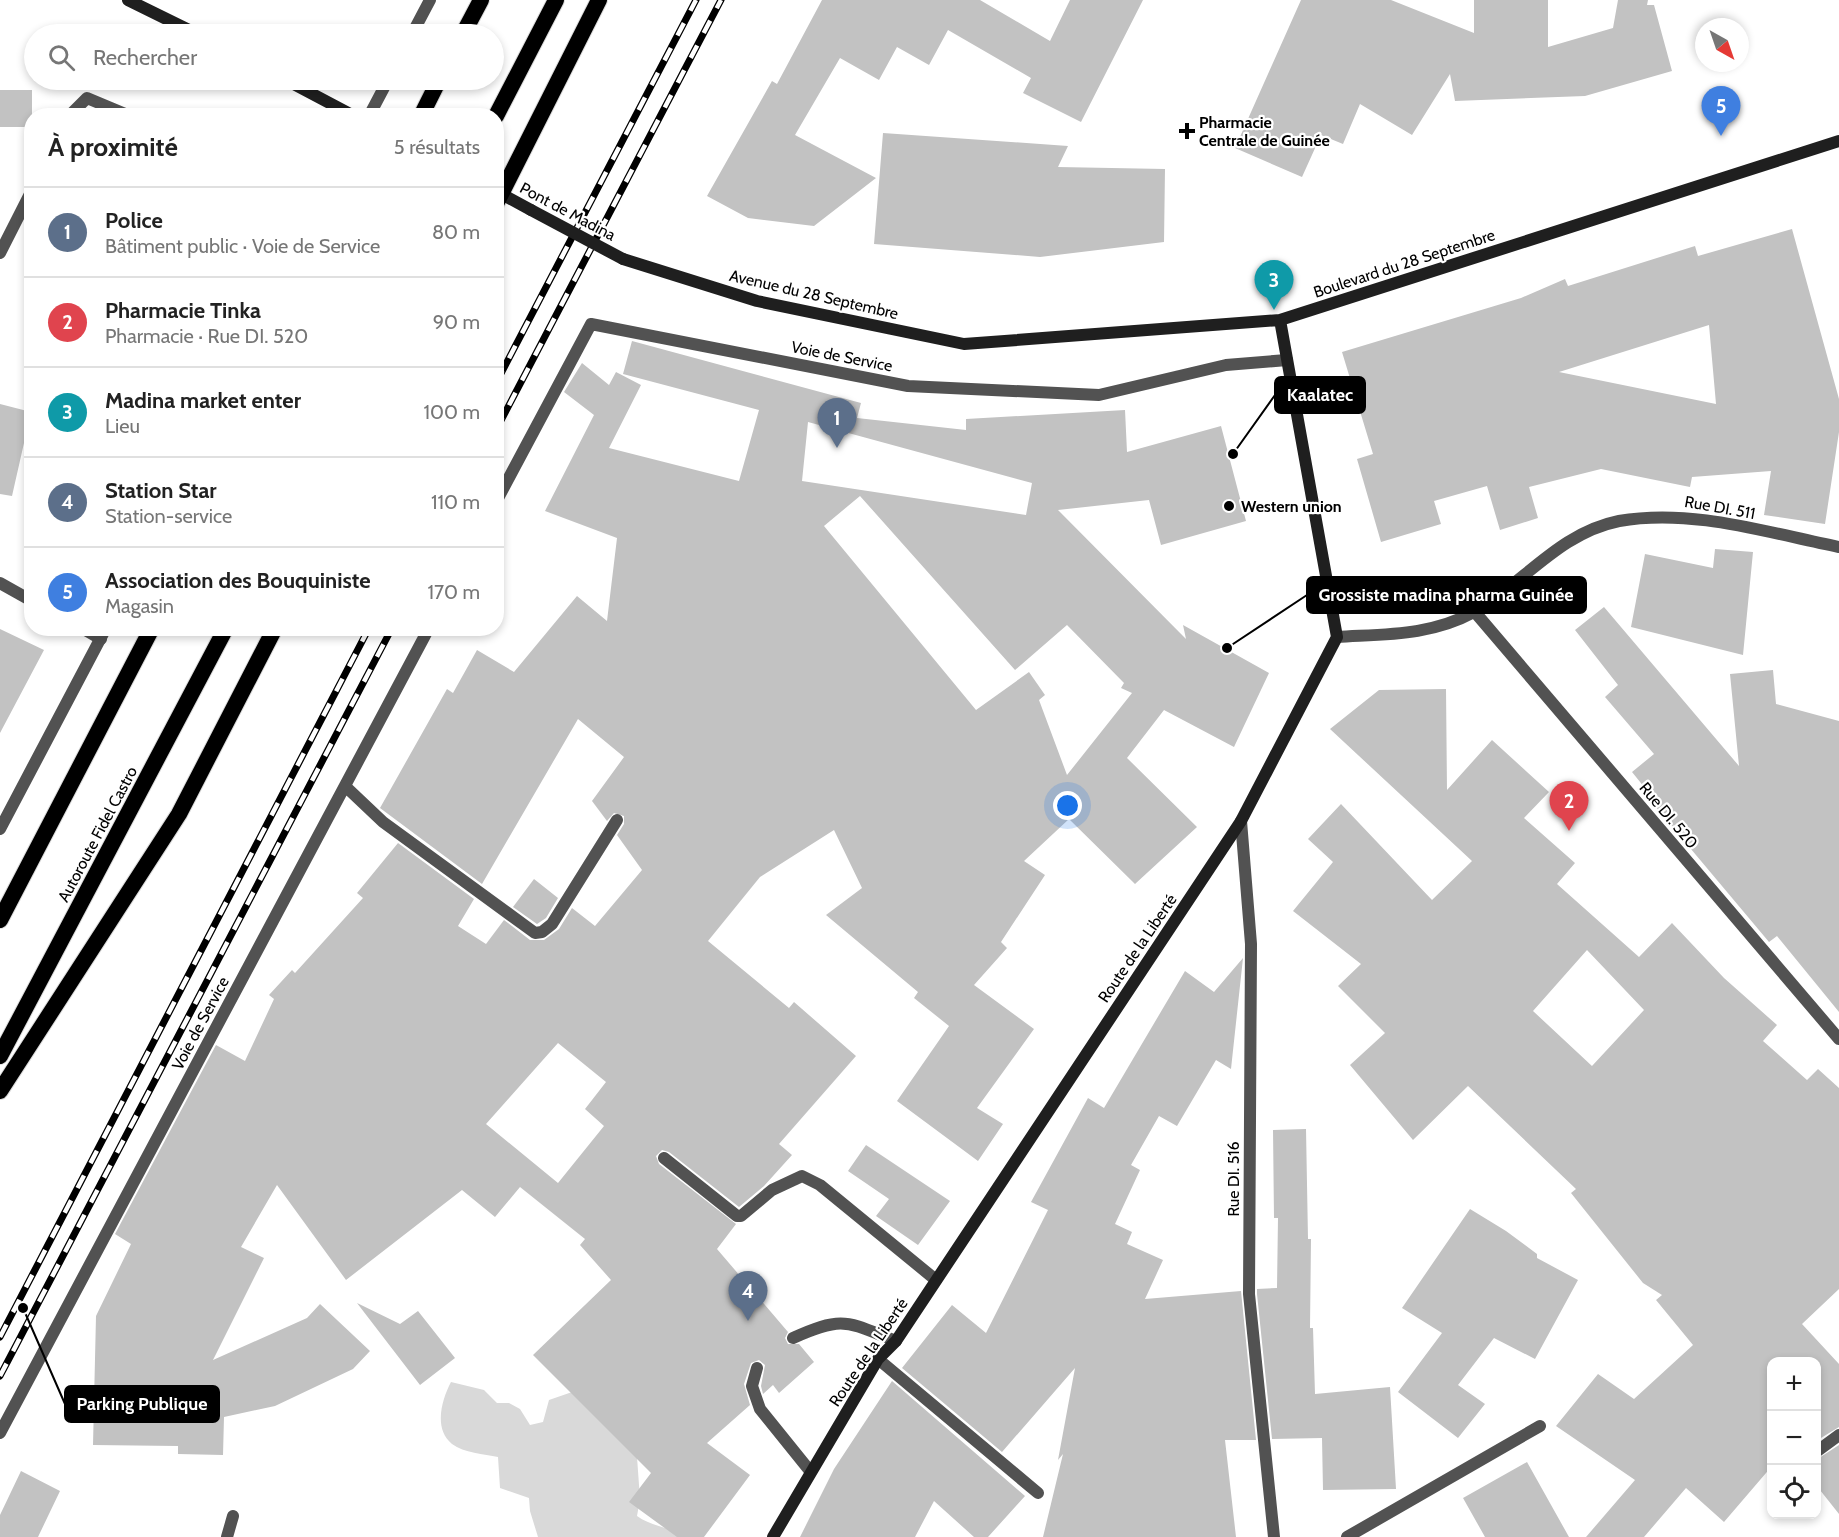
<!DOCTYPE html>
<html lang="fr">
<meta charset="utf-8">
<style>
body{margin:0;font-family:Cabin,sans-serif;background:#f2f2f2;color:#222}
.controls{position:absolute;right:18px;bottom:18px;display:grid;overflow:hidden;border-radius:12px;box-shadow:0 3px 9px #0003}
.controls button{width:54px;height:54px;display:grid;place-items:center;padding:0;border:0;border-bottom:2px solid #e0e0e0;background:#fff;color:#222;font:30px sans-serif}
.compass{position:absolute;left:1695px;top:18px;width:54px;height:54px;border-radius:50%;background:#fff;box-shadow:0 3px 9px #0003;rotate:140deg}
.you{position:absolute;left:1068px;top:806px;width:21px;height:21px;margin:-15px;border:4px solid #fff;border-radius:50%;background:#1a73e8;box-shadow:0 0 0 9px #1a73e833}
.badge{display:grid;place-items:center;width:39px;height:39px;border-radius:50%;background:#0b8043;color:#fff;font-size:20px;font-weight:700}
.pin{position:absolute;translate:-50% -50px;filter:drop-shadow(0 2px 3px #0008)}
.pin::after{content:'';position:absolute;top:32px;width:21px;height:18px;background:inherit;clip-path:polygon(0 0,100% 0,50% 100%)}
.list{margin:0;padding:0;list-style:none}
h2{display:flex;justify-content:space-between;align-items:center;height:78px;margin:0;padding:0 24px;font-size:26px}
h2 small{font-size:20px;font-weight:400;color:#767676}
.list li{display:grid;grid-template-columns:39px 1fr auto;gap:18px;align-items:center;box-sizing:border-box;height:90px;padding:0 24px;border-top:2px solid #e0e0e0}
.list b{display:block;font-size:22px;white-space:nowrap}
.list p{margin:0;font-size:20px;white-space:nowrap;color:#767676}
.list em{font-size:20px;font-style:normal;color:#767676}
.icon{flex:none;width:33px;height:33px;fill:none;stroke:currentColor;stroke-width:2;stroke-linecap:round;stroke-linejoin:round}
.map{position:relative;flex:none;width:1839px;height:1537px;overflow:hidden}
.search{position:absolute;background:#fff;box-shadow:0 3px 9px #0003;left:24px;top:24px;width:480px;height:66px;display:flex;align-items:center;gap:15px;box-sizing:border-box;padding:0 21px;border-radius:33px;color:#767676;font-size:22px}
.panel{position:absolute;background:#fff;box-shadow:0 3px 9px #0003;left:24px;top:108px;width:480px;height:528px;border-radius:24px}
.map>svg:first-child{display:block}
.green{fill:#d9d9d9}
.building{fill:#c2c2c2;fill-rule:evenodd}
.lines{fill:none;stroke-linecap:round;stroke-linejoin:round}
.trunk-casing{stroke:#dbdbdb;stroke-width:18}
.service{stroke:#525252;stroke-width:12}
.minor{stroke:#525252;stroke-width:12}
.secondary{stroke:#1f1f1f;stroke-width:12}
.trunk{stroke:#000;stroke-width:16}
.rail-casing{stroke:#000;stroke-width:7}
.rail{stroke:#fff;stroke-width:4.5;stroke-dasharray:14;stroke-linecap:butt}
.secondary-bridge{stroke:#1f1f1f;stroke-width:12}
.poi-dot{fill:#000;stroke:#fff;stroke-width:2}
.labels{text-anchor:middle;stroke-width:4.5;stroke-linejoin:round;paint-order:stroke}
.poi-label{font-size:16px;font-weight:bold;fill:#000;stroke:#fff;text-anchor:start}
.street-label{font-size:16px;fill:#000;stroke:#fff}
.leader{fill:none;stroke:#000;stroke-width:2}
.callout-dot{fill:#000;stroke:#fff;stroke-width:2}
.callout{fill:#000;stroke:#000;stroke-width:2}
.callout-label{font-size:18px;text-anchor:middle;font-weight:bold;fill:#fff}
</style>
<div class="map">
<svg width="1839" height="1537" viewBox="0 0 1839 1537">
<rect width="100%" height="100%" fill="#fff"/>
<path class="green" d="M 451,1382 L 484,1390 L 497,1403 L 509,1403 L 520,1409 L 530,1425 L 543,1422 L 549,1400 L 575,1391 L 637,1457 L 640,1499 L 637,1516 C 652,1527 673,1528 689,1537 L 538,1537 L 530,1511 L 529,1498 L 500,1488 L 498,1457 C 484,1454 464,1453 452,1444 C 433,1429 442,1399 451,1382 Z"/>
<path class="building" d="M 822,0 L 980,0 L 1050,41 L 1070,0 L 1143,0 L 1081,122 L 1023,93 L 1031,78 L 948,30 L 929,65 L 897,47 L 879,80 L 840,58 L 795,135 L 876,178 L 814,226 L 748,218 L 707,196 L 772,81 L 777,84 Z
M 1301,0 L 1391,0 L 1474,33 L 1474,0 L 1548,0 L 1548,47 L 1613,28 L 1618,0 L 1648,0 L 1647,5 L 1654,5 L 1672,71 L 1585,96 L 1455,101 L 1450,74 L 1412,135 L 1360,104 L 1343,144 L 1321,135 L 1302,177 L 1235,148 Z
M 0,90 L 32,90 L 32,127 L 0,127 Z
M 883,133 L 1068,146 L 1058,167 L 1165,169 L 1164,242 L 1040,257 L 874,244 Z
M 1792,229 L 1839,399 L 1839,432 L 1825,524 L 1764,515 L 1771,471 L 1692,477 L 1690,487 L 1601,469 L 1529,487 L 1538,518 L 1500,530 L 1487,486 L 1434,501 L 1441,524 L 1381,542 L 1357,459 L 1373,454 L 1342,352 L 1521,298 L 1565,279 L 1568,286 L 1695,246 L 1698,256 ZM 1709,325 L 1716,404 L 1559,372 Z
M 632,341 L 861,403 L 857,418 L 966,430 L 966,419 L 1125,410 L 1127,452 L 1221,426 L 1246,521 L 1161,545 L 1149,500 L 1058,510 L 1186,639 L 1183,625 L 1269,673 L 1234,747 L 1164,710 L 1127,758 L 1197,827 L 1135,884 L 1069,819 L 1024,861 L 1045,875 L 1001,942 L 1007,948 L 974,985 L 1034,1029 L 977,1108 L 1003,1124 L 978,1161 L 897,1101 L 949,1026 L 914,998 L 918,992 L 826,915 L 862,888 L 834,830 L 760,877 L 708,941 L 789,1008 L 794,1002 L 856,1056 L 779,1144 L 792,1155 L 764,1186 L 739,1207 L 669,1152 L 662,1150 L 656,1156 L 659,1164 L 736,1224 L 717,1249 L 788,1332 L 785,1338 L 788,1344 L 799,1344 L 814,1362 L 779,1393 L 773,1385 L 763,1394 L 761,1386 L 765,1365 L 759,1360 L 751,1363 L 744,1384 L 750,1405 L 707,1443 L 750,1475 L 704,1537 L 677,1537 L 629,1502 L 651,1473 L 533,1355 L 611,1280 L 580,1245 L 585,1239 L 520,1187 L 495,1217 L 462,1190 L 346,1280 L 277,1185 L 241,1247 L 264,1258 L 213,1360 L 307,1318 L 320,1304 L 370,1351 L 353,1369 L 275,1406 L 224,1417 L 223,1455 L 178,1454 L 178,1446 L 93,1445 L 96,1316 L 131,1244 L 115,1234 L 216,1045 L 245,1061 L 274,999 L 269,995 L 292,970 L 295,973 L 363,898 L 357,893 L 398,843 L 474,899 L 458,926 L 486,944 L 504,920 L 530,940 L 544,940 L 559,929 L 572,908 L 595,926 L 642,870 L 617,835 L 624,824 L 624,816 L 614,813 L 607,821 L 592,801 L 624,757 L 578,719 L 482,884 L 380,808 L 447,689 L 453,693 L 477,650 L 514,672 L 577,596 L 607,621 L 617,538 L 545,511 L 594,415 L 564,392 L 582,363 L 609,385 L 616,372 L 641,385 L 609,448 L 739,481 L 759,410 L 623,374 ZM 808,422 L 1032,483 L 1026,515 L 802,481 ZM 860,496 L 1015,670 L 1067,625 L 1124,683 L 1121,688 L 1132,693 L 1067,775 L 1039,700 L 1045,695 L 1029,672 L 976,710 L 824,526 ZM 558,1043 L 606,1082 L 585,1109 L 604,1126 L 558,1183 L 486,1124 Z
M 0,404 L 31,412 L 12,496 L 0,494 Z
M 1715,549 L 1753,552 L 1743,655 L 1631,627 L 1645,554 L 1713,568 Z
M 1604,607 L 1739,766 L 1730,674 L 1773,670 L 1776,704 L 1839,721 L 1839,1012 L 1777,936 L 1769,942 L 1654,805 L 1657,803 L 1632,772 L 1654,754 L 1605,697 L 1618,685 L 1575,630 Z
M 0,629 L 44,650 L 0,733 Z
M 1446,689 L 1447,790 L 1492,740 L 1549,792 L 1524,818 L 1575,863 L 1557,884 L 1639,957 L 1672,923 L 1724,978 L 1777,1025 L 1763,1041 L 1807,1080 L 1818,1069 L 1839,1088 L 1839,1289 L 1802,1324 L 1839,1364 L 1839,1427 L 1816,1441 L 1816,1362 L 1772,1362 L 1772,1466 L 1724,1522 L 1686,1488 L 1644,1537 L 1586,1537 L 1635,1480 L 1556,1426 L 1598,1374 L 1634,1399 L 1693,1345 L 1656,1300 L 1662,1295 L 1643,1283 L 1571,1193 L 1576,1189 L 1468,1086 L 1413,1140 L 1350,1065 L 1385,1033 L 1338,986 L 1361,964 L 1293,911 L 1333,862 L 1308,839 L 1341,804 L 1432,900 L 1472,861 L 1330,729 L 1379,690 ZM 1587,950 L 1644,1010 L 1592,1066 L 1533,1011 Z
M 534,879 L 558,898 L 546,918 L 537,924 L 513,907 Z
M 1243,958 L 1231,1069 L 1216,1060 L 1177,1126 L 1159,1116 L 1131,1165 L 1140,1170 L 1115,1224 L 1132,1232 L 1127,1244 L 1163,1260 L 1145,1299 L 1241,1291 L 1256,1440 L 1225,1440 L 1236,1537 L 1043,1537 L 1063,1454 L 1058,1460 L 1075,1368 L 1002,1452 L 902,1368 L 952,1305 L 986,1333 L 1048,1210 L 1031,1202 L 1088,1098 L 1104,1108 L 1185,971 L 1214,992 Z
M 1306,1129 L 1308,1239 L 1311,1239 L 1310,1328 L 1313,1328 L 1315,1394 L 1390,1387 L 1396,1489 L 1323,1490 L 1322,1438 L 1272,1439 L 1257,1294 L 1257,1289 L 1277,1288 L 1278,1218 L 1274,1218 L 1273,1130 Z
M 866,1145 L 950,1201 L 918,1245 L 876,1216 L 889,1199 L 848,1171 Z
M 1470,1209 L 1506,1231 L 1537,1254 L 1537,1258 L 1578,1280 L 1535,1359 L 1494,1338 L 1458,1385 L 1485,1404 L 1458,1438 L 1398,1392 L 1442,1333 L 1402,1308 Z
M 357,1303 L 400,1324 L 418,1311 L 455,1358 L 420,1385 Z
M 892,1381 L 1025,1496 L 988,1537 L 974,1537 L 934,1501 L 915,1537 L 800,1537 L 834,1469 Z
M 1839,1445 L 1839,1514 L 1816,1485 L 1816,1460 Z
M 1527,1462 L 1569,1537 L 1485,1537 L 1463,1498 Z
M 21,1471 L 60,1491 L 38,1537 L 0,1537 L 0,1515 Z"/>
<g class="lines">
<g class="trunk-casing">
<path id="trunk" d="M 463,34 L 481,0
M 421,116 L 439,80
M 496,116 L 556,0
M 496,204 L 599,0
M 0,920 L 152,628
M 0,1056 L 226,628
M 0,1091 L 179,814 L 275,628"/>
</g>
<path class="service" d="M 69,116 L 87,98 L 130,116
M 0,253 L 32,190
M 0,583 L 32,601
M 82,628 L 101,639
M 793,1338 C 844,1315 847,1322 896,1341
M 757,1368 L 752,1386 L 760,1409 L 810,1471
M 1816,1452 L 1839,1435
M 227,1537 L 233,1516
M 1347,1537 L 1540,1426"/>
<path class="minor" d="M 412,34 L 430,0
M 369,116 L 388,80
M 496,502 L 591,324 L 908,386 L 1099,395 L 1226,365 L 1287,360
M 1474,611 L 1839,1039
M 1337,637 C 1385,634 1430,636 1474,612 C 1524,583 1559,533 1619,521 C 1692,508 1768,533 1839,547
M 345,786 L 383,822 L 535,933 L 542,932 L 552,924 L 617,820
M 1241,821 L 1251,944 L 1249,1294 L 1274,1537
M 0,829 L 106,628
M 664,1158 L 737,1216 L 741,1216 L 772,1190 L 802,1176 L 820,1185 L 936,1280
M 878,1359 L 1038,1493
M 0,1433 L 429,628"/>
<path class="secondary" d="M 128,0 L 197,34
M 286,80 L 354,116
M 496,191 L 531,210
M 623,259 L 757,301 L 964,344 L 1280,320 L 1839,141
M 773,1537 L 878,1359 L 896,1341 L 1241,821 L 1337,637 L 1280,320"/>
<use href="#trunk" class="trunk"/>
<g class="rail-casing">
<path id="rail" d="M 496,383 L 696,0
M 496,430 L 721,0
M 0,1337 L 369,628
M 0,1376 L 392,628"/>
</g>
<use href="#rail" class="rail"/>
<path class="secondary-bridge" d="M 531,210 L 623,259"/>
</g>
<g class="poi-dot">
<path d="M1184 122h6v6h6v6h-6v6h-6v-6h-6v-6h6z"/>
<circle cx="1229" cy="506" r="6"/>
</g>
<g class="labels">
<g class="poi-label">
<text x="1199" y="128">Pharmacie<tspan x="1199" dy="18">Centrale de Guinée</tspan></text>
<text x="1241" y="512">Western union</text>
</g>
<g class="street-label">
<text transform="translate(568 211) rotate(28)" y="6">Pont de Madina</text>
<text transform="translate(1404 263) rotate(-18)" y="6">Boulevard du 28 Septembre</text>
<text transform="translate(814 294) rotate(13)" y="6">Avenue du 28 Septembre</text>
<text transform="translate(842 356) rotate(11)" y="6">Voie de Service</text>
<text transform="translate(1720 507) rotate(10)" y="6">Rue DI. 511</text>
<text transform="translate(1669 815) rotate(50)" y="6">Rue DI. 520</text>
<text transform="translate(97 834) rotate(-62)" y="6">Autoroute Fidel Castro</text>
<text transform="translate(1137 948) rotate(-56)" y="6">Route de la Liberté</text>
<text transform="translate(200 1023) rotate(-62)" y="6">Voie de Service</text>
<text transform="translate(1233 1179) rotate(-90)" y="6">Rue DI. 516</text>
<text transform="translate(868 1352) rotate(-56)" y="6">Route de la Liberté</text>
</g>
</g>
<path class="leader" d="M1233 454L1275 395M1227 648L1307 595M23 1308L65 1404"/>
<g class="callout-dot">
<circle cx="1233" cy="454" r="6"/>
<circle cx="1227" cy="648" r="6"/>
<circle cx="23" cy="1308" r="6"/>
</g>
<g class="callout">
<rect x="1275" y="377" width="90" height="36" rx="6"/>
<rect x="1307" y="577" width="279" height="36" rx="6"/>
<rect x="65" y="1386" width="154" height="36" rx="6"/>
</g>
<g class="callout-label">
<text x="1320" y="401">Kaalatec</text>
<text x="1446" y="601">Grossiste madina pharma Guinée</text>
<text x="142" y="1410">Parking Publique</text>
</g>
</svg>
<div class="controls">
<button>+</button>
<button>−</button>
<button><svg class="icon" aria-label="locate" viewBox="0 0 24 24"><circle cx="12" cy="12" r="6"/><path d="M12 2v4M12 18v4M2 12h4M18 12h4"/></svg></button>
</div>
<svg class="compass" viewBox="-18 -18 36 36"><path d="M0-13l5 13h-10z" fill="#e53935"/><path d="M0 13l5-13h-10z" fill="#767676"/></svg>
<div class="you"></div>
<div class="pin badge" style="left:837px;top:448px;background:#5c6f8a">1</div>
<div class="pin badge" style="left:1569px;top:831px;background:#e0444e">2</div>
<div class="pin badge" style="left:1274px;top:310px;background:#0f9aa8">3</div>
<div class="pin badge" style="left:748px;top:1321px;background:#5c6f8a">4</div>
<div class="pin badge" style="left:1721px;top:136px;background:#3f7fe0">5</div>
<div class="search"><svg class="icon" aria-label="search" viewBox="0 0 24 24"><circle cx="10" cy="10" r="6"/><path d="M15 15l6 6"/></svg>Rechercher</div>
<section class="panel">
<h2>À proximité<small>5 résultats</small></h2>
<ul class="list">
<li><span class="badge" style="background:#5c6f8a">1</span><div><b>Police</b><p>Bâtiment public · Voie de Service</p></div><em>80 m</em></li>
<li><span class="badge" style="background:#e0444e">2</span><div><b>Pharmacie Tinka</b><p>Pharmacie · Rue DI. 520</p></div><em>90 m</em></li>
<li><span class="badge" style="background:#0f9aa8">3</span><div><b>Madina market enter</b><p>Lieu</p></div><em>100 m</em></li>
<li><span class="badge" style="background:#5c6f8a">4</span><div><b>Station Star</b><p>Station-service</p></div><em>110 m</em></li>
<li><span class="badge" style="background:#3f7fe0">5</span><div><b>Association des Bouquiniste</b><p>Magasin</p></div><em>170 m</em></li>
</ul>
</section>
</div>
